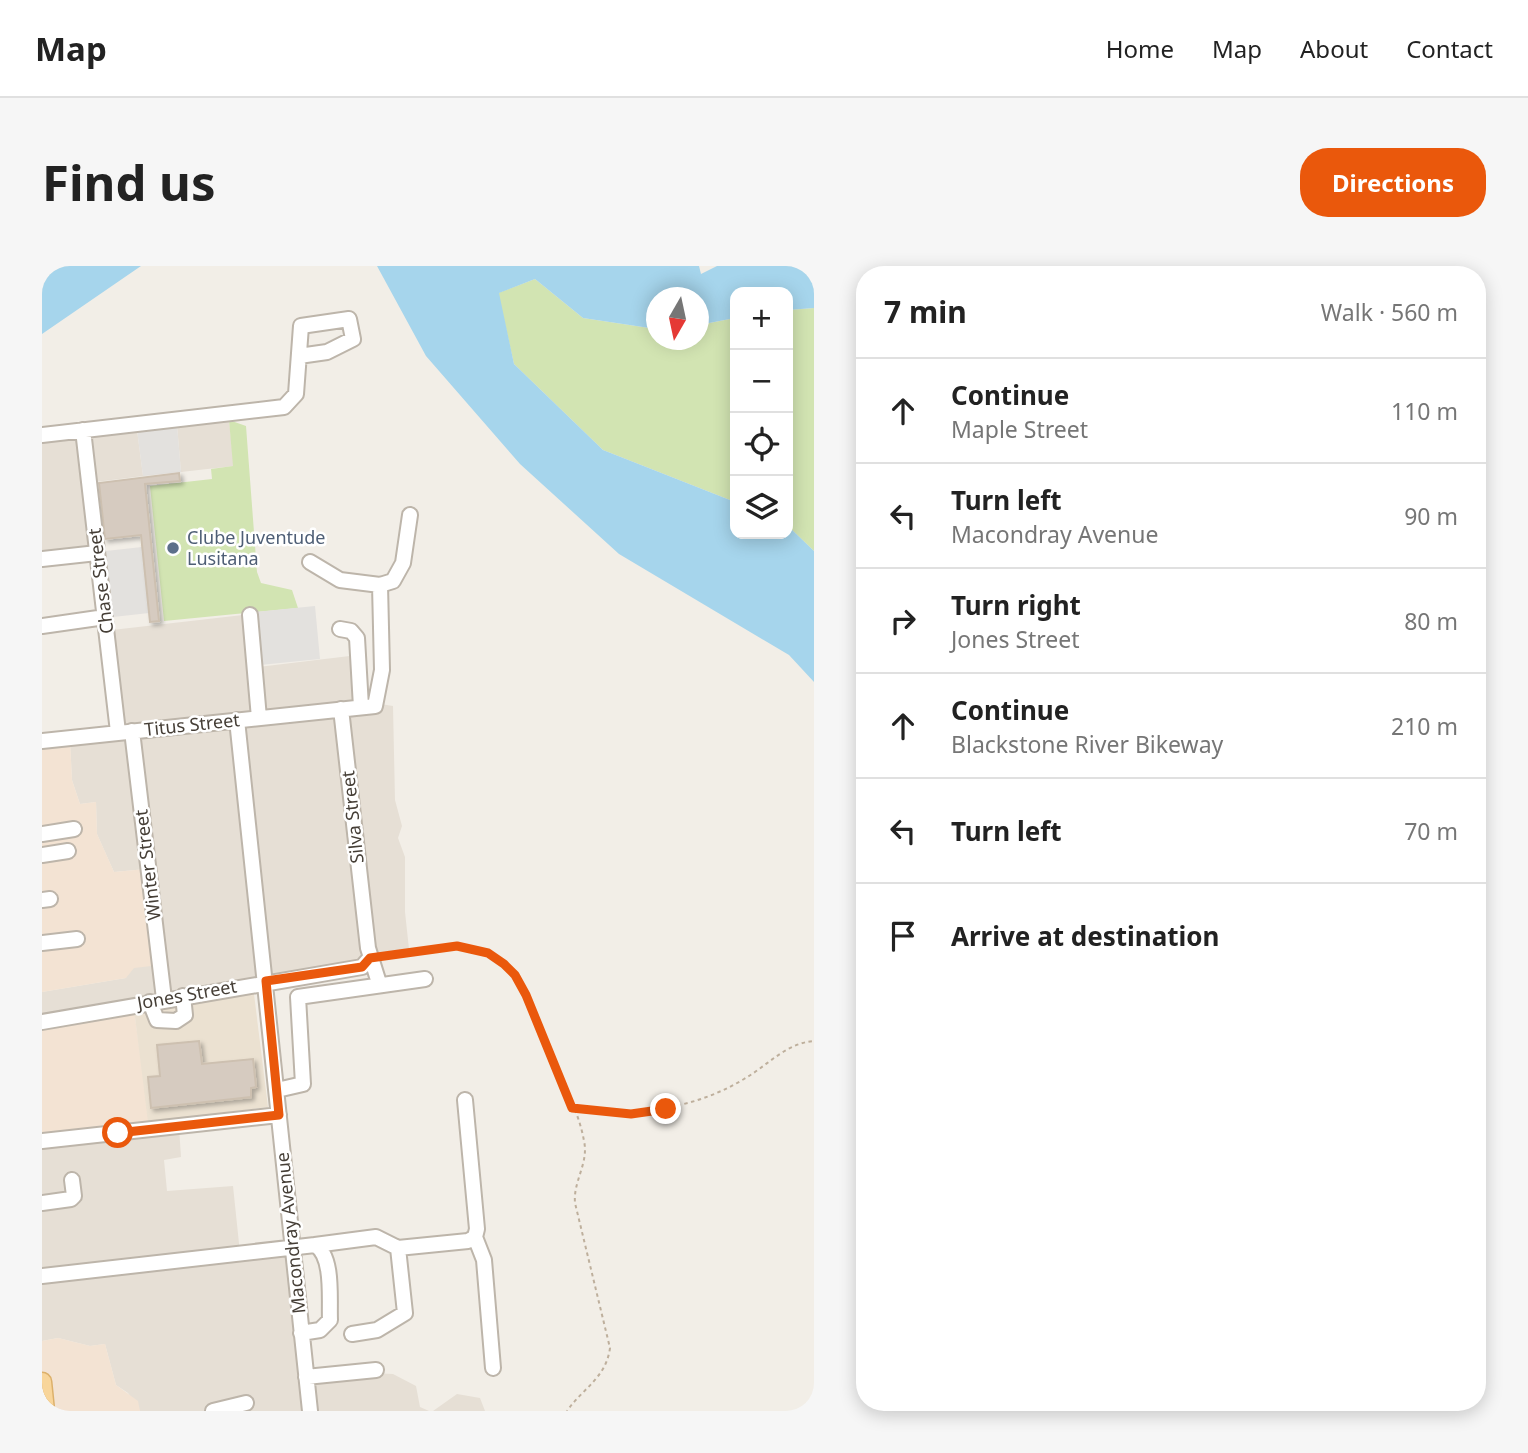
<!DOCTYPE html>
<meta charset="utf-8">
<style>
body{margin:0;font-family:"Noto Sans",sans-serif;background:#f6f6f6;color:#222}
.controls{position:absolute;right:21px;top:21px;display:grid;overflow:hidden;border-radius:14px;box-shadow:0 4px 18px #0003}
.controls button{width:63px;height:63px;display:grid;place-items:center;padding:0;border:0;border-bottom:2px solid #e0e0e0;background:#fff;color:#222;font:35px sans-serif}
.compass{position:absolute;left:604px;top:21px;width:63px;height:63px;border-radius:50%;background:#fff;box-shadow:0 4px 18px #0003;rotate:189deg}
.stop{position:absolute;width:21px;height:21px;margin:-16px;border:5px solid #ea580c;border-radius:50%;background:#fff}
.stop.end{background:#ea580c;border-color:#fff;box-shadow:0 2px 7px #0008}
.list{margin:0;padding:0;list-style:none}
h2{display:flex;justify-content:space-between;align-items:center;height:91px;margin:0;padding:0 28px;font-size:30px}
h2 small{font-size:23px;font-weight:400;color:#767676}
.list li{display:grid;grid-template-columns:46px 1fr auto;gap:21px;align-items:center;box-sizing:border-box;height:105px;padding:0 28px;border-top:2px solid #e0e0e0}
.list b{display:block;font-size:26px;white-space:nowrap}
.list p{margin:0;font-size:23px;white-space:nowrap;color:#767676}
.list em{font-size:23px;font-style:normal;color:#767676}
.icon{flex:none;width:38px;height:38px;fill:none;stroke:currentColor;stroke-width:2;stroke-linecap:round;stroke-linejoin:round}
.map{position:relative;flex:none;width:772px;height:1145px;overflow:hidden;border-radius:28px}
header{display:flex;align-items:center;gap:42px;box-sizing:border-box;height:98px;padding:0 35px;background:#fff;border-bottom:2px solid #e0e0e0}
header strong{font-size:33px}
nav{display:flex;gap:38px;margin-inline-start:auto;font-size:24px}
.intro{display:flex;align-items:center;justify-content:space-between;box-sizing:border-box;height:168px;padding:0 42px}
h1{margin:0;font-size:49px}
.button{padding:18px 32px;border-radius:28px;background:#ea580c;color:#fff;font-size:24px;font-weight:700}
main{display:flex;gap:42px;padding:0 42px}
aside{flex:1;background:#fff;border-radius:28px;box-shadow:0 4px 18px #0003}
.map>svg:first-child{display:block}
.residential{fill:#e6dfd5}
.commercial{fill:#f3e3d3}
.education{fill:#ebe1d1}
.green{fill:#d2e4b2}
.parking{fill:#e3e1de}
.water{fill:#a6d5ec}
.building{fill:#d6cbc0;stroke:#cdc0b0;stroke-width:2;filter:url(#shadow)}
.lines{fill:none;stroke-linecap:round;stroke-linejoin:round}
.minor-casing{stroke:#bdb5aa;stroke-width:18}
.major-casing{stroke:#dcb06a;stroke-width:21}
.path{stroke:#beaf9c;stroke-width:2;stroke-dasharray:3.5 3.5;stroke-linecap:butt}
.minor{stroke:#fff;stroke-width:14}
.major{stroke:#f8d59a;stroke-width:18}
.route{stroke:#ea580c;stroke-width:9}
.service-dot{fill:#5c6f8a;stroke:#fff;stroke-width:2.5}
.labels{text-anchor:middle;stroke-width:5;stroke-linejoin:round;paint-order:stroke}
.service-label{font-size:18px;fill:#4e5e75;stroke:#fff;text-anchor:start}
.street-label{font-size:18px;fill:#453e36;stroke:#fff}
</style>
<header>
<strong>Map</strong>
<nav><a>Home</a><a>Map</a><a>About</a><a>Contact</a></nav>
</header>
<div class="intro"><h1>Find us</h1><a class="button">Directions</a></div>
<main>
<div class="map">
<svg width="772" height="1145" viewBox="0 0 772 1145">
<defs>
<filter id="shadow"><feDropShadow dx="3" dy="3" stdDeviation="2" flood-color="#0004"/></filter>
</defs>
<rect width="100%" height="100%" fill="#f2eee7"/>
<path class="residential" d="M 187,154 L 192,200 L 139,206 L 135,159 Z
M 95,164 L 101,210 L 53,216 L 47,169 Z
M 34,174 L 47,279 L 0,285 L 0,177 Z
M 201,349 L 208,402 L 316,389 L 320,435 L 351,440 L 353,534 L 360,560 L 356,572 L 363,591 L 363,646 L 367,683 L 337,692 L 0,755 L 0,726 L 84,712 L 104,603 L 72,606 L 55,568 L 54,536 L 38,538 L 30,514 L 28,475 L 70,467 L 70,364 Z
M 137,861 L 139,891 L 122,894 L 125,925 L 191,920 L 198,987 L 245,983 L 264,1104 L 351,1108 L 374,1120 L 378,1141 L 387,1145 L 98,1145 L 86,1127 L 74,1119 L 63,1078 L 48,1080 L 16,1072 L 0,1075 L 0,875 Z
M 415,1128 L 438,1132 L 443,1145 L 391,1145 Z"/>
<path class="commercial" d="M 0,474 L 28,475 L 30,514 L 38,538 L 54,536 L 55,568 L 72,606 L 104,603 L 118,699 L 92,702 L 84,712 L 0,726 Z
M 92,743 L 108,863 L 0,875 L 0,755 Z
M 16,1072 L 48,1080 L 63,1078 L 74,1119 L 96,1135 L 98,1145 L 0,1145 L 0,1075 Z"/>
<path class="education" d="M 212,728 L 226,841 L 106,856 L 92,743 Z"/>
<path class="green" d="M 493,13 L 541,52 L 614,63 L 614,74 L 656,74 L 657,59 L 693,52 L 693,236 L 561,184 L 472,98 L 456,27 Z
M 772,42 L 772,285 L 746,260 L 746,44 Z
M 187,154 L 204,160 L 215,306 L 219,317 L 250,324 L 256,342 L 122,355 L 108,220 L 170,213 L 169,203 L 191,200 Z"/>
<path class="parking" d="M 135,159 L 139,206 L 101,210 L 95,164 Z
M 100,281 L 107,347 L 71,351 L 64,285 Z
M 273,340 L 278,393 L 218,399 L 213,346 Z"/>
<path class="water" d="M 0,0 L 99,0 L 0,68 Z
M 335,0 L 657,0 L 659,8 L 675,0 L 772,0 L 772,42 L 746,44 L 746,26 L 693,26 L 693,52 L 657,59 L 656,32 L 614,32 L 614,63 L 541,52 L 493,13 L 457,27 L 472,98 L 561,184 L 693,236 L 693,268 L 746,268 L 746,260 L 772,285 L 772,416 L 747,389 L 577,288 L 478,198 L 384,90 Z"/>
<path class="building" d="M 137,207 L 138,215 L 103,218 L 117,355 L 108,356 L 99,269 L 63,273 L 57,217 Z
M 157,775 L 160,798 L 211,793 L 214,821 L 209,822 L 209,831 L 109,842 L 106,811 L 118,810 L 115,779 Z"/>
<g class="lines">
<g class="minor-casing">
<path id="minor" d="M 41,164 L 76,466
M 0,169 L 242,141 L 254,128 L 259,60 L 307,53 L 311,73 L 285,86 L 257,90
M 0,293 L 55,287
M 338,319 L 351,315 L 361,297 L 368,249
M 208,349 L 217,452
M 0,360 L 63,351
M 298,363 L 309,365 L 315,372 L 319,441
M 299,443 L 326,682 L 337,717
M 195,454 L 268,1145
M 90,465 L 122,733
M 0,475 L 333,440 L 340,404 L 338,319 L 298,314 L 268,296
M 0,568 L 32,563
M 0,589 L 26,585
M 0,634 L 8,633
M 0,677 L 35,673
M 108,736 L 115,754 L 134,755 L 143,749 L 141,730
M 0,756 L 320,701 L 328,692
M 235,824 L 261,818 L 256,731 L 383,713
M 0,875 L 237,849
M 0,937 L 29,933 L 32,930 L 30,914
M 433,971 L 442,994 L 451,1102
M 273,979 L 334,971 L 356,982 L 363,1047 L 335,1064 L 310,1068
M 356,982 L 426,975 L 433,971 L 435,963 L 423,834
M 0,1010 L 273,979 C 292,990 287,1034 288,1054 L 278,1064 L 259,1067
M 264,1111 L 334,1104
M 171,1145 L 204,1137"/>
</g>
<g class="major-casing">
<path id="major" d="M 0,1116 L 3,1145"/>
</g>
<path class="path" d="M 343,690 C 366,686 393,679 417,680 C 474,682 490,741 508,785 C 519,814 537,845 542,875 C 547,897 531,915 533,937 L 568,1082 C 564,1112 541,1122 525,1145
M 531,842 C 591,850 649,845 702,813 C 725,800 744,777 772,775"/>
<use href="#minor" class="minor"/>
<use href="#major" class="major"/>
</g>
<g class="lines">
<path class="route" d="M 76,867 L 237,849 L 224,715 L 320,701 L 328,692 L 415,680 L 446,687 L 462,698 L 473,709 L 484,729 L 530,842 L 589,848 L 624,843"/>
</g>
<circle class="service-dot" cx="131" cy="282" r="7"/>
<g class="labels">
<g class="service-label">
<text x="145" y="278">Clube Juventude<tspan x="145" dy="21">Lusitana</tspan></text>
</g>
<g class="street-label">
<text transform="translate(59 315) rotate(-97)" y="6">Chase Street</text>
<text transform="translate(150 459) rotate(-6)" y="6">Titus Street</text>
<text transform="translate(311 551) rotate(-96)" y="6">Silva Street</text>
<text transform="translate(106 599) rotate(-97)" y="6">Winter Street</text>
<text transform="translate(145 729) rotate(-10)" y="6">Jones Street</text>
<text transform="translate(249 967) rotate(-96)" y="6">Macondray Avenue</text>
</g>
</g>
</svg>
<div class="controls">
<button>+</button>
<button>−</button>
<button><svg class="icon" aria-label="locate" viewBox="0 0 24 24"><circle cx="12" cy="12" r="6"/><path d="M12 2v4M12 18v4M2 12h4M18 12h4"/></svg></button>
<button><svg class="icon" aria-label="layers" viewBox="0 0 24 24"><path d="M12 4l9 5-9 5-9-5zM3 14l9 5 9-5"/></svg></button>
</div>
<svg class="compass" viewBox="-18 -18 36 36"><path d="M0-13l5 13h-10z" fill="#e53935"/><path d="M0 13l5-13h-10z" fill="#767676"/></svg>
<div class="stop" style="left:76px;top:867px"></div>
<div class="stop end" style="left:624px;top:843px"></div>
</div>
<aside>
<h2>7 min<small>Walk · 560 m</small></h2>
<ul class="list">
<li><svg class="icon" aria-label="ahead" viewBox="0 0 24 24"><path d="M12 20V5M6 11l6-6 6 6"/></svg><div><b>Continue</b><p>Maple Street</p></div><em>110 m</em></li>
<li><svg class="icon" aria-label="left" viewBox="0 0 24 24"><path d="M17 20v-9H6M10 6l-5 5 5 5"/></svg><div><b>Turn left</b><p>Macondray Avenue</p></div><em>90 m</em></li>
<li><svg class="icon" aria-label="right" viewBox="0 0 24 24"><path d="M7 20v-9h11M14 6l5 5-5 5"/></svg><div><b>Turn right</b><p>Jones Street</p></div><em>80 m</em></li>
<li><svg class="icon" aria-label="ahead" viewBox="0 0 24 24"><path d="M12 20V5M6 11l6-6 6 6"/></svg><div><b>Continue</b><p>Blackstone River Bikeway</p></div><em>210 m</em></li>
<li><svg class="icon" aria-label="left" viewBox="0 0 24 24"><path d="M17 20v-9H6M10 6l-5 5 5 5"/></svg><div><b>Turn left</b></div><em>70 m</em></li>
<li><svg class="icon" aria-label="arrive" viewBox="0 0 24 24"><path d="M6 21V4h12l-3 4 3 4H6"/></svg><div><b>Arrive at destination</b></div></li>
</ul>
</aside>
</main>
